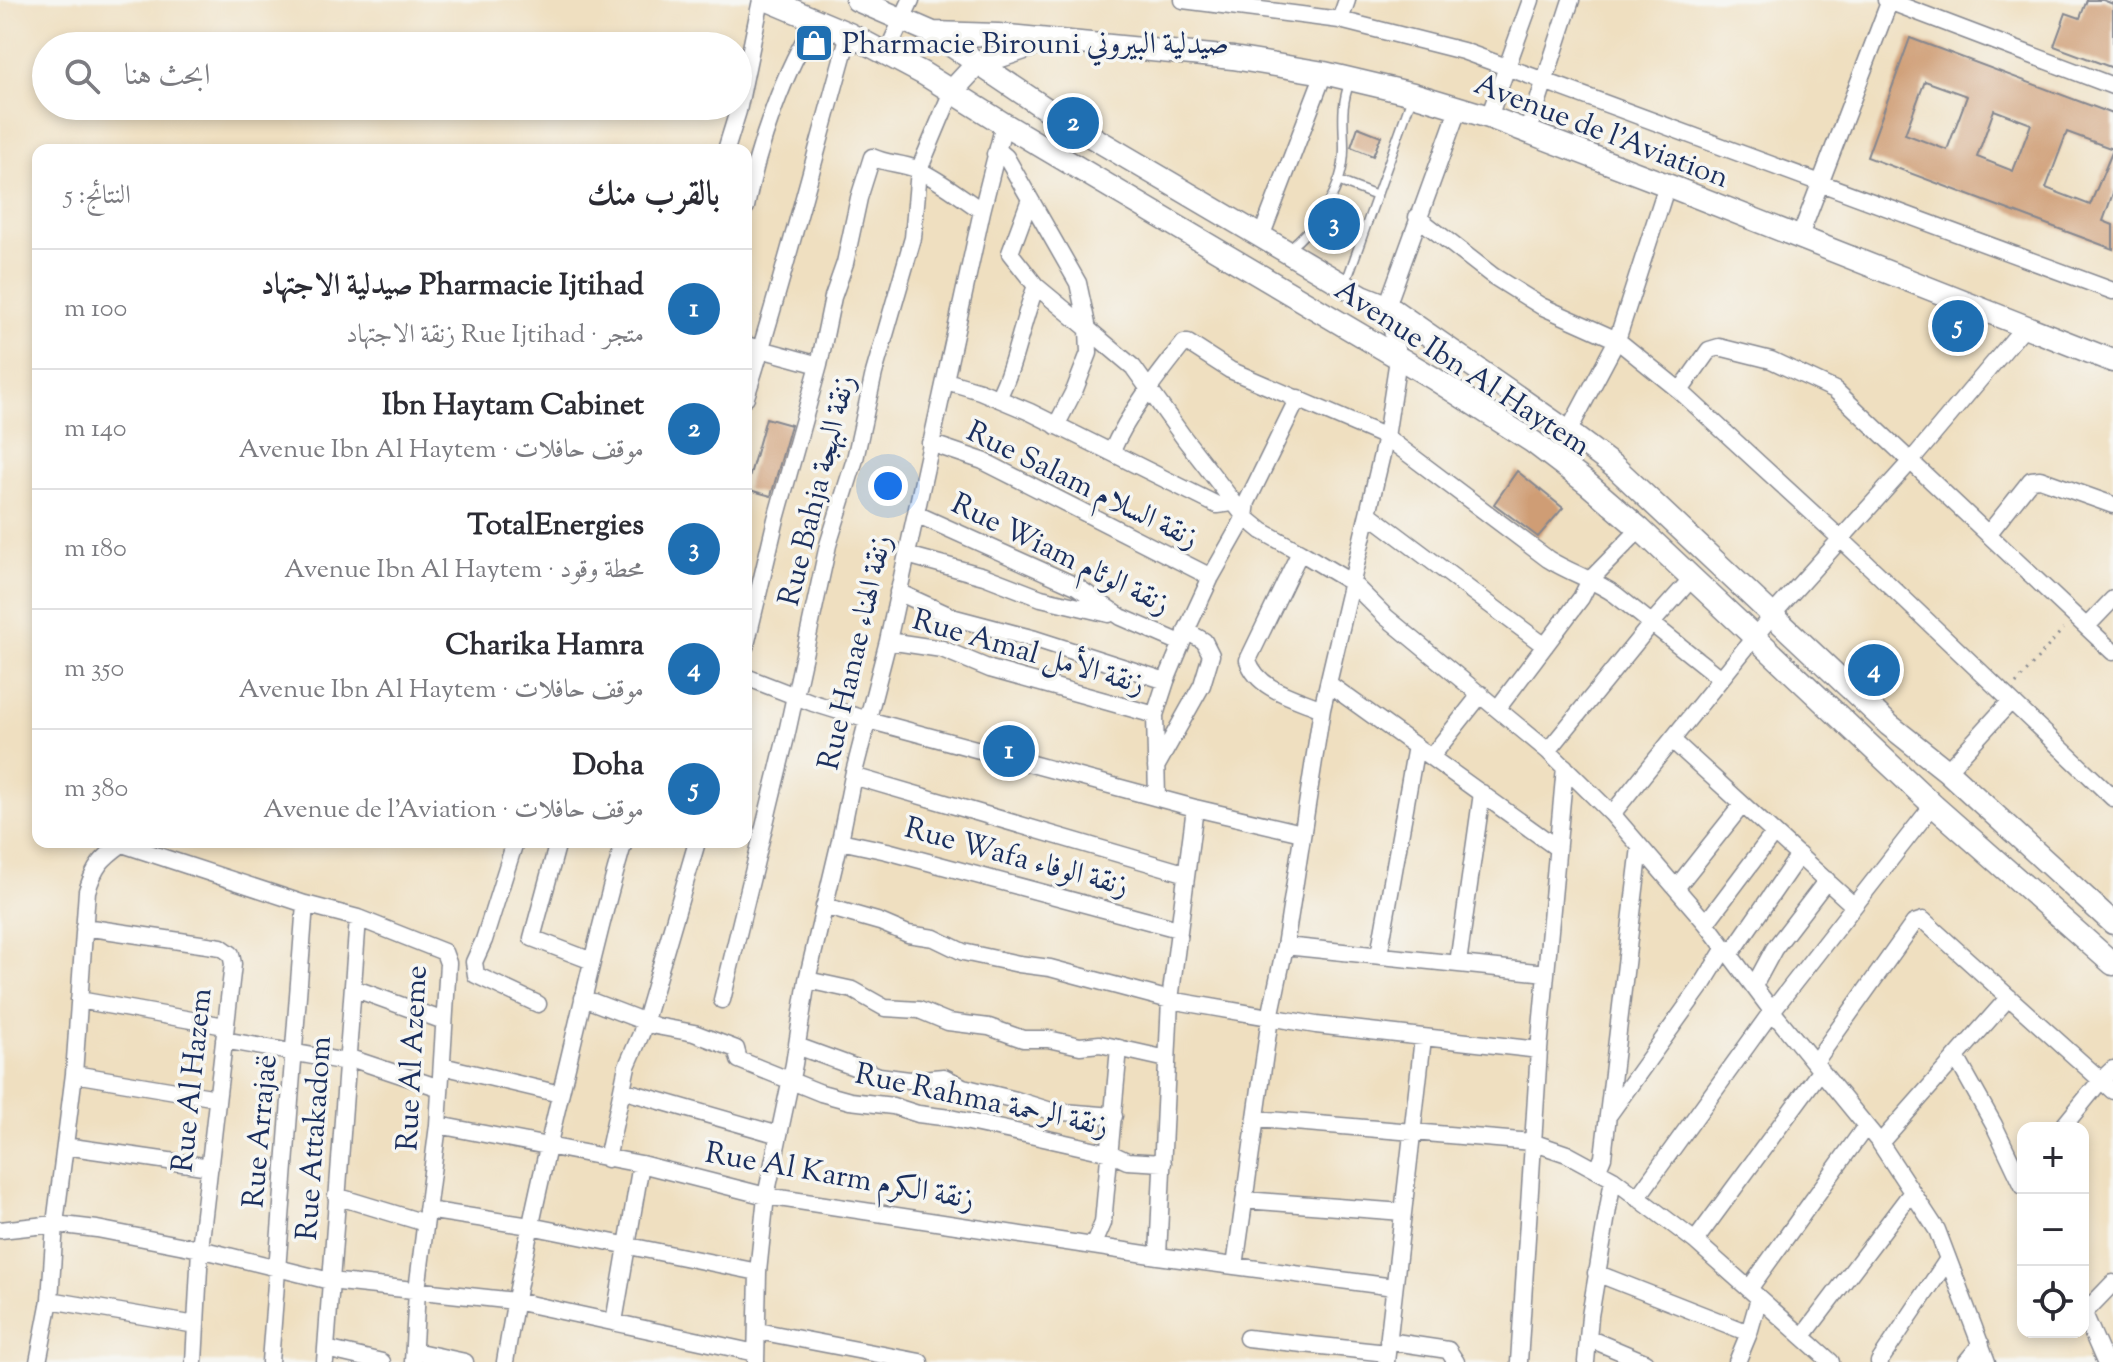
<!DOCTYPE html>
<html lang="ar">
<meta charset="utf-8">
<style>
body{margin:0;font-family:"Sorts Mill Goudy",Amiri,serif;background:#f2f2f3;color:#2b2b33;direction:rtl}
.controls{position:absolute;right:24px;bottom:24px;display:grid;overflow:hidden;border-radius:16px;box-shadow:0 4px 12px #0003}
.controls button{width:72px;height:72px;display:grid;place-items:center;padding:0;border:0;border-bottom:2px solid #e1e1e2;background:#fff;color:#2b2b33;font:40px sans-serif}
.you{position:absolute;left:888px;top:486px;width:28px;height:28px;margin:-20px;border:6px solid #fff;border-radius:50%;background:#1a73e8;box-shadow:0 0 0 12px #1a73e833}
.badge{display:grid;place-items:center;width:52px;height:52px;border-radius:50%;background:#1f6fb2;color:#fff;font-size:26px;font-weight:700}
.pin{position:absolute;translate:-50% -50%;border:4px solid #fff;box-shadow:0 2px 8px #0006}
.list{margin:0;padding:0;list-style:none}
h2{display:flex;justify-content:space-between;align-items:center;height:104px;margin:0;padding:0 32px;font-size:34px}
h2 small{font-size:26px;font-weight:400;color:#7c7c81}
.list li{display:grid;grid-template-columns:52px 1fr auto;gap:24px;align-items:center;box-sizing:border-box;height:120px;padding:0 32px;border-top:2px solid #e1e1e2}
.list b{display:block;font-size:30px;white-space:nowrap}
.list p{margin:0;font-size:26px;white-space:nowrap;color:#7c7c81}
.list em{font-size:26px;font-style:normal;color:#7c7c81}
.icon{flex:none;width:44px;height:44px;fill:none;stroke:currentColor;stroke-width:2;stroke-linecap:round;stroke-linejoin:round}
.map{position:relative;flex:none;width:2113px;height:1362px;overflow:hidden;direction:ltr}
.search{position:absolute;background:#fff;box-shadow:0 4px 12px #0003;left:32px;top:32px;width:720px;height:88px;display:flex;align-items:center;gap:20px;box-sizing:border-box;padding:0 28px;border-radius:44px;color:#7c7c81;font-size:30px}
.panel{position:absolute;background:#fff;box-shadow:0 4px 12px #0003;left:32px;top:144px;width:720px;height:704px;border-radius:16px;direction:rtl}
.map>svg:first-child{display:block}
.building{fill:#cf9d75;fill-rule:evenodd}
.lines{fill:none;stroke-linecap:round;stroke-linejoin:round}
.lane-casing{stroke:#85878f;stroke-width:11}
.street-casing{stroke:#85878f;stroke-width:19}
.secondary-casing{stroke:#85878f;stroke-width:25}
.path{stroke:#85878f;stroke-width:3;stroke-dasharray:2 6;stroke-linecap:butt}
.lane{stroke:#fff;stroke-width:8}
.street{stroke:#fff;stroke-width:16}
.secondary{stroke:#fff;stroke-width:22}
.labels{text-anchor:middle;stroke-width:7;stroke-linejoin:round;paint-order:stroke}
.poi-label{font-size:30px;fill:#1b2f5e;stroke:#f6f6f2;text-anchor:start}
.street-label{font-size:30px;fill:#1b2f5e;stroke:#f6f6f2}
</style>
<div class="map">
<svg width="2113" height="1362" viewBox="0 0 2113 1362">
<rect width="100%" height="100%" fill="#f6f6f2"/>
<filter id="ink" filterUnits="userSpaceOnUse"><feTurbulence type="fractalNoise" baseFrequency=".0125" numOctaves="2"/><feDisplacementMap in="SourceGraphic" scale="16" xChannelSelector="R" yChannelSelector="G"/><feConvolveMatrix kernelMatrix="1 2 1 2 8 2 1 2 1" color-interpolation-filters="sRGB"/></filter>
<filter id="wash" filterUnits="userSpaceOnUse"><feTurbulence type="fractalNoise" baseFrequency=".006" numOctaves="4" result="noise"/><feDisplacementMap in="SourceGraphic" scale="32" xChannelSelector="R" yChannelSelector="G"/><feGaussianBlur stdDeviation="1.8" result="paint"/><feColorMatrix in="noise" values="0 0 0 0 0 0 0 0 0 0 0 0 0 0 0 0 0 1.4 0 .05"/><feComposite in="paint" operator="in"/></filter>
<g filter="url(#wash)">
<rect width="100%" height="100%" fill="#efdfc0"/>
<g id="blocks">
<path class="building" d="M 2087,0 L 2103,0 L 2113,4 L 2113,68 L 2054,46 L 2066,13 L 2080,18 Z
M 1910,38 L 2113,114 L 2113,149 L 2067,132 L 2046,188 L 2090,205 L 2113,150 L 2113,193 L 2103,221 L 2113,225 L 2113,249 L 1867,157 ZM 1925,81 L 1967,96 L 1947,150 L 1905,134 ZM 1994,110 L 2031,124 L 2013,171 L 1977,157 Z
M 1358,127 L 1381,136 L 1373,156 L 1351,147 Z
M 1331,212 L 1350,219 L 1342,239 L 1319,230 Z
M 766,418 L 791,425 L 771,496 L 746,489 Z
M 1517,471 L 1563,508 L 1538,537 L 1494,504 Z"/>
</g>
</g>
<g filter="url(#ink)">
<use href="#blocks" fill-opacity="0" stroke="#85878f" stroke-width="2"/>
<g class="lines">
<g class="lane-casing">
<path id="lane" d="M 1338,181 L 1377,196
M 1286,251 C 1317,226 1344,190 1344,149 C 1344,122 1340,108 1350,81
M 1345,285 L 1413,94"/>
</g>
<g class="street-casing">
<path id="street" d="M 1183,0 L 1340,20
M 1347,0 L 1340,20 L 1463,51 L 2113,291
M 1886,0 L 2113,86
M 887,52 L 911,0
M 1489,117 L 1531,0
M 1528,132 L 1571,0
M 726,150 L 738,111 L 761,0
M 995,154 L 999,151 L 1006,157 L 1078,283 L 1088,329 L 1133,367 L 1184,438 L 1245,517 L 1262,531 L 1300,552 L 1248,660 C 1257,690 1296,698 1322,709
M 1030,199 L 1010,253 L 1036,286 L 1088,329 L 1089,353 L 1075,389 L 1056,426
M 746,207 C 757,150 784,68 817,20
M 1417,217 L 1493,276 L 1541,306 L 1617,340 L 1680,391 L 1841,539 L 2113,798
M 1261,237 L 1324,73
M 1799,239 L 1890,0
M 746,345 L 819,365
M 946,381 L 980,391 L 1030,412 L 1217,505 L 1232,503
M 1680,391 L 1709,350 L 1719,347 L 1771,360 L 1835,390 L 2113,652
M 746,397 C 784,277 815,155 849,34
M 998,398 C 1016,363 1021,324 1036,286
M 1568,432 L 1617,340 L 1667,185
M 930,443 L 983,461 L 1211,577
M 1112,451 C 1129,412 1158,376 1184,343 L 1188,343 L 1230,370 L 1386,437 L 1548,559 C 1570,573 1595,580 1616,595 L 1720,678
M 916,514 L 1076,586 L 1121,617 L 1181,643
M 1369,514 L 1545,646
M 1989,533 L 2031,480 L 2040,479 L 2113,505
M 1300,552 L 1352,583 L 1386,617 L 1548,751 L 1612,814 L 1706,923 L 1772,1011 L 1880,1143 L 1937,1230 L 1987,1362
M 907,555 L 984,576 L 1041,598 L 1109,614
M 898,592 L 955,618 L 1035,639 L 1166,681
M 2088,625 L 2113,599
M 888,641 L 942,649 L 990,669 L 1155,715
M 746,645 L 776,519 L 819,365 L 833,297 L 845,263 L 859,198 L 872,157 C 887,164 901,163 916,169 C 939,179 961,197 982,211
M 746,677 L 813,703 L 868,720 L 1195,808 L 1302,833
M 1329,684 L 1557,848
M 1498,708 L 1581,598 L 1590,580 L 1640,529
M 1672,740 L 1854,906
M 1548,751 L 1651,624 L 1693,577
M 1431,757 L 1481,694
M 1156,767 L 1202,685 L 1211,655 L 1204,641 L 1186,631 L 1211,577 L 1245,517 L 1247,502 L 1298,398
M 1947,771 L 2011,701
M 853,776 L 1184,873
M 1157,797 L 1155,715 L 1166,681 L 1186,633
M 1612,814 L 1773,614 L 1911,461 L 2024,327
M 840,841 L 887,851 L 1178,929
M 515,842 L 484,940 L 474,962 L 476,975 L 538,1004
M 558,842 L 532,938 L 592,961
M 1676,888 L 1742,805
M 824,906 L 880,922 L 908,934 L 934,938 L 963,952 L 1019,964 L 1050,968 L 1170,1000 L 1316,1025 L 1539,1050
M 1706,923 L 1774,833
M 84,927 L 221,947 L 231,954 L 233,964 L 200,1249 L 194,1362
M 1285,946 L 1546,973
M 1379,955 L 1416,746
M 1730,955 L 1799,855
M 1458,963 L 1482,793
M 807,980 L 853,990 L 885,1008 L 919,1010 L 948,1022 L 989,1027 L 1023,1039 L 1048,1039 L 1080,1046 L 1100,1044 L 1167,1059
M 1754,986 L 1774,949 L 1827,880
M 353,988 L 444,1021
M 2009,997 L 1956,1057 L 1994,1125 L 2023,1186
M 583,998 L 656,1026 L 694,1033 L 736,1049 L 739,1060 L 821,1093 L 850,1101 L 893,1106 L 918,1114 L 950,1118 L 1039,1137 L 1110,1153 L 1127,1161 L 1163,1163
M 79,1000 L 225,1026
M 722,1000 L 786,737 L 828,545 L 855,459 L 874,373 L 913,238 L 919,170 L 952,91
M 224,1040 L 347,1062
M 797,1046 L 879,1076 L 909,1080 L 944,1077 L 963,1087 L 1016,1100 L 1051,1111 L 1114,1116
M 347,1057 L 440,1088
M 1815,1062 L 1914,923 L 1923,920 L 2113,1091
M 442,1066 L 560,1094
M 74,1074 L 217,1098
M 622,1090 L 779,1135
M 1608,1116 L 1704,982 L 1725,948
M 1257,1119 L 1532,1142 L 1567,1154 L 1613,1179 L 1695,1241 L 1831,1362
M 438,1125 L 641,1164 L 766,1196 L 1158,1256 L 1394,1287
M 2062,1128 L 2101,1080 L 2113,1069
M 1880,1143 L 1956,1057
M 65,1146 L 210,1167
M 607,1159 L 627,1066 L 641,1034 L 697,842
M 1598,1169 L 1603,1157 L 1640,847
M 336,1196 L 425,1223
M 1637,1198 L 1772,1011 L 1933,805
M 1245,1200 L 1403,1212
M 427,1210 L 530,1226 L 758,1272
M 0,1230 L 55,1224 L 97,1229 L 200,1249 L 330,1281 L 515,1301 L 756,1353
M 1695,1241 L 1821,1070
M 1094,1244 L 1103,1223 L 1119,1048
M 1158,1256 L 1170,1000 L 1195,808
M 1235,1266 L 1270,1018 L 1285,946 L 1322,709 L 1386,437 L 1398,359 L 1387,306 L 1459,107
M 1596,1273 L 1749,1333
M 1749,1289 L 1866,1126
M 50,1300 L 196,1325
M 2083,1311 L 2105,1362
M 2084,1313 L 2113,1283
M 614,1322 L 641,1164
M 758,1331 L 920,1362
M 1803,1336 L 1912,1192
M 1247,1338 L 1387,1353
M 1588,1338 L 1645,1362
M 1388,1341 L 1448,1350 L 1456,1362
M 326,1349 L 382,1362
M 414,1351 L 465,1362
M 38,1362 L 50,1300 L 55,1224 L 74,1074 L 87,891 C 95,866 101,859 122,844 L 305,904 L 358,918 L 444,952 L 448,963 L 438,1125 L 417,1290 L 413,1362
M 270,1362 L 305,904
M 325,1362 L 358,918
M 505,1362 C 522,1257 546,1154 571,1050 C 588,980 603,911 624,842
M 756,1362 L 758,1272 L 766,1196 L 794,1064 L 807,980 L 840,841 L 853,776 L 888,641 L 982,211 L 1004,124
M 1386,1362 L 1423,1038
M 1519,1362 L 1539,1050 L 1565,767
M 1586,1362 L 1590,1316 L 1613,1179
M 1737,1362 L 1749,1333 L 1759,1298
M 1879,1362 L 1948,1259
M 1966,1362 L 1981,1344"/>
</g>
<g class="secondary-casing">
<path id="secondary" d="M 768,0 L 849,34 L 924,74 L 1004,124 L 1433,378 L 1533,442 L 1588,484 L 1640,529 L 1933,805 L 2113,964
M 857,0 L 933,33 L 1058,117 L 1362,296 L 1387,306 L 1568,432 L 1616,468 L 1889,725 L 1947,771 L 2113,923
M 933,33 L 998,35 L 1233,58 L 1324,73 L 1413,94 L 1489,117 L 1667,185 L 2113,361
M 952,91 L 977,64 L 1042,42"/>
</g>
<path class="path" d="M 2016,684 L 2063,629"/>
<use href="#lane" class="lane"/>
<use href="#street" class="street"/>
<use href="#secondary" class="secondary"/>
</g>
</g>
<defs>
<g id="shop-square" transform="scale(2)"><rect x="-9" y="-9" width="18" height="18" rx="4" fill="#1f6fb2" stroke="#f6f6f2"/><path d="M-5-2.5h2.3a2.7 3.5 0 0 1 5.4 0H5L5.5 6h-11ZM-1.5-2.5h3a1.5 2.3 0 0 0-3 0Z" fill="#fff"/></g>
</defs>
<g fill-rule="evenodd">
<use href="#shop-square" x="814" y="43"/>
</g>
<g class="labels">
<g class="poi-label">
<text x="842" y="53">Pharmacie Birouni صيدلية البيروني</text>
</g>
<g class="street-label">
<text transform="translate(1602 130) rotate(21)" y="10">Avenue de l'Aviation</text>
<text transform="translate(1463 367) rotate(33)" y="10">Avenue Ibn Al Haytem</text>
<text transform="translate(1083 484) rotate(26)" y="10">Rue Salam زنقة السلام</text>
<text transform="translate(816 490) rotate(-76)" y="10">Rue Bahja زنقة البهجة</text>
<text transform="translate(1061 553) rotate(26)" y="10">Rue Wiam زنقة الوئام</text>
<text transform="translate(1029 651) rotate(16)" y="10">Rue Amal زنقة الأمل</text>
<text transform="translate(854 652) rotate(-77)" y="10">Rue Hanae زنقة الهناء</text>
<text transform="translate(1017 856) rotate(15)" y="10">Rue Wafa زنقة الوفاء</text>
<text transform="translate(411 1058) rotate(-87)" y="10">Rue Al Azeme</text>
<text transform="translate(191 1080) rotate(-84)" y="10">Rue Al Hazem</text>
<text transform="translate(982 1099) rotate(12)" y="10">Rue Rahma زنقة الرحمة</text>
<text transform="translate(259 1131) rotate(-85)" y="10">Rue Arrajaë</text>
<text transform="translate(313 1138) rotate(-86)" y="10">Rue Attakadom</text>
<text transform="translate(840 1175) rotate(10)" y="10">Rue Al Karm زنقة الكرم</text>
</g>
</g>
</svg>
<div class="controls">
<button>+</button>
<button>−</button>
<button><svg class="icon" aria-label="locate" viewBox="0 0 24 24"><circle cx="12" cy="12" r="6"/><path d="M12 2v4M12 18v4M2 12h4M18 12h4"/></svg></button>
</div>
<div class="you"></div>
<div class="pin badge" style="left:1009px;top:751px">1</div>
<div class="pin badge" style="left:1073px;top:123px">2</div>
<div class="pin badge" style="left:1334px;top:224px">3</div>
<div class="pin badge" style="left:1874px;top:670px">4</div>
<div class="pin badge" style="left:1958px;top:326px">5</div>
<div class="search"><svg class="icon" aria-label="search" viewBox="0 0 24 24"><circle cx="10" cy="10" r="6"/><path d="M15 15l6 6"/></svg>ابحث هنا</div>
<section class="panel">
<h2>بالقرب منك<small>النتائج: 5</small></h2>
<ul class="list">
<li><span class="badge">1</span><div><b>Pharmacie Ijtihad صيدلية الاجتهاد</b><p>متجر · Rue Ijtihad زنقة الاجتهاد</p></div><em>100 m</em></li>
<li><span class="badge">2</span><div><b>Ibn Haytam Cabinet</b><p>موقف حافلات · Avenue Ibn Al Haytem</p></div><em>140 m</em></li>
<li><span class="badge">3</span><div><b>TotalEnergies</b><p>محطة وقود · Avenue Ibn Al Haytem</p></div><em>180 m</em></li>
<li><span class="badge">4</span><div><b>Charika Hamra</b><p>موقف حافلات · Avenue Ibn Al Haytem</p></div><em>350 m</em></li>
<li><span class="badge">5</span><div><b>Doha</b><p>موقف حافلات · Avenue de l'Aviation</p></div><em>380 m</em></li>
</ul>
</section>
</div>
